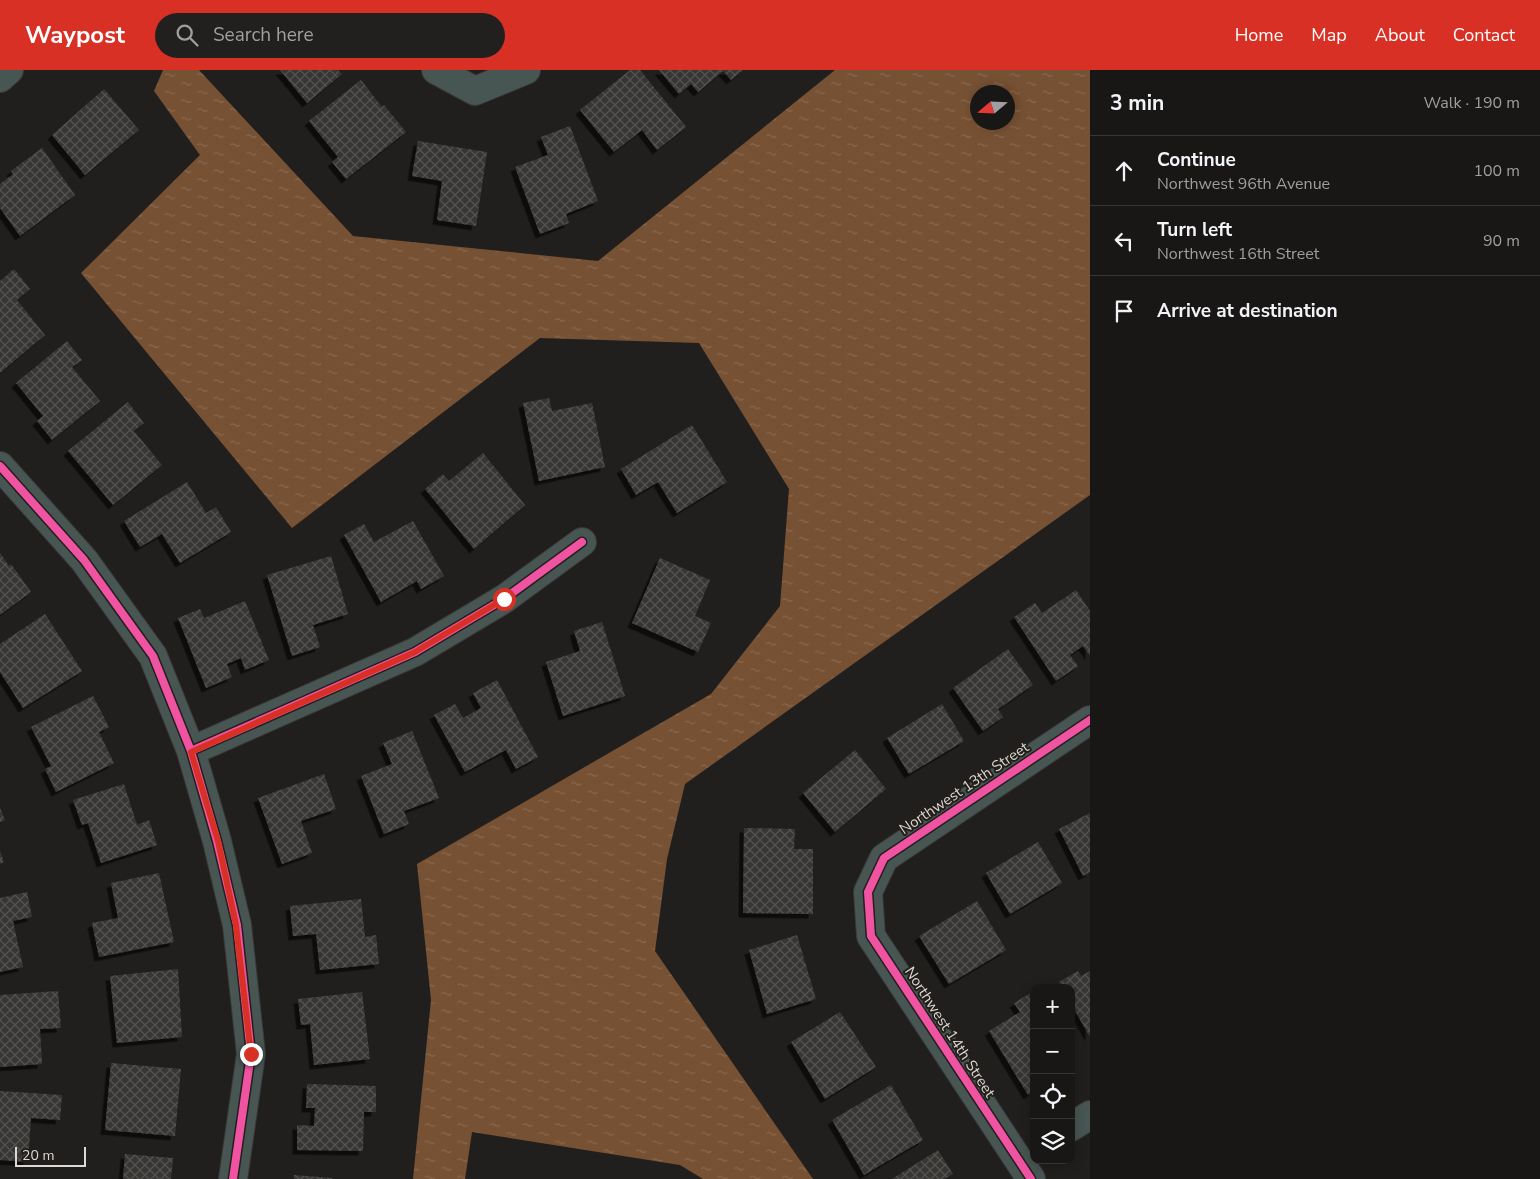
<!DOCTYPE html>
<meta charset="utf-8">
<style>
body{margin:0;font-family:"Nunito Sans",sans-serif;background:#22201f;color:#f1f3f6}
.controls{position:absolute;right:15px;bottom:15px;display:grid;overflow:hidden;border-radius:10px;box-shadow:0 2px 12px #0003}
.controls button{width:45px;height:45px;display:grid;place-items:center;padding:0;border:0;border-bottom:1px solid #373635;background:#191716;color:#f1f3f6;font:25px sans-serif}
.compass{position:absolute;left:970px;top:15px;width:45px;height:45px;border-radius:50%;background:#191716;box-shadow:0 2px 12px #0003;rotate:251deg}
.scale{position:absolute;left:15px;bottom:12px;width:71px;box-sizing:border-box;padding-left:5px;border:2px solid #dbd8d5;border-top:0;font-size:14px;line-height:18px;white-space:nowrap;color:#dbd8d5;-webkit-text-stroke:4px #231f1b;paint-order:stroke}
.stop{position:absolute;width:15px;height:15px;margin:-11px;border:4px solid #d93025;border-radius:50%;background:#fff}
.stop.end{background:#d93025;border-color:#fff;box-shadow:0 1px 5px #0008}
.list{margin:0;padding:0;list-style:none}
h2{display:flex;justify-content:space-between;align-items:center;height:65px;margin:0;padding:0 20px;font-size:21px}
h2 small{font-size:16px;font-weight:400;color:#9f9fa1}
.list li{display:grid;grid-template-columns:32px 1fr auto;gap:15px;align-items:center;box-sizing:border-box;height:70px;padding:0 20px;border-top:1px solid #373635}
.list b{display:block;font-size:19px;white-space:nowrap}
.list p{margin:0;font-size:16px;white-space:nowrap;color:#9f9fa1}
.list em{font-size:16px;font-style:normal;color:#9f9fa1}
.icon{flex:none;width:28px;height:28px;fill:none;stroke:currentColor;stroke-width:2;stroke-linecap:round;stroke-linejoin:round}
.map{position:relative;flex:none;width:1090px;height:1109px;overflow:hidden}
header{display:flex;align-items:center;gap:30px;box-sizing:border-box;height:70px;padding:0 25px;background:#d93025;color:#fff}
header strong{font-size:24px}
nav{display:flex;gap:28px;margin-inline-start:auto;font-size:18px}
.search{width:350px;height:45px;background:#22201f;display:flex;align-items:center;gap:12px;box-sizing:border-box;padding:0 18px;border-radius:28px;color:#9f9fa1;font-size:19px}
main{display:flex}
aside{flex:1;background:#191716}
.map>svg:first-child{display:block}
.water{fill:url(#water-ripples);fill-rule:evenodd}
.building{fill:url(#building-cross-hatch);filter:url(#shadow)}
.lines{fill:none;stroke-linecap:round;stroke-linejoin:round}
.minor-casing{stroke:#3a3938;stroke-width:30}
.minor{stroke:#475652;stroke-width:28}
.cycleway-casing{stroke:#231f1b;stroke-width:11}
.cycleway{stroke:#f153a3;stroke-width:8}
.route{stroke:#d93025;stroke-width:6}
.labels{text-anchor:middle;stroke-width:4;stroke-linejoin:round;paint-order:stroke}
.street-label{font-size:15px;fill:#dbd8d5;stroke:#231f1b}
</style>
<header>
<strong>Waypost</strong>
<div class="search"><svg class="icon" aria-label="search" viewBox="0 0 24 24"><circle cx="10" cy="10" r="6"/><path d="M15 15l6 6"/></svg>Search here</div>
<nav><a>Home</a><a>Map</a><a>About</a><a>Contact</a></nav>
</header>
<main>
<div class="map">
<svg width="1090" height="1109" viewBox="0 0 1090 1109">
<defs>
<pattern id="water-ripples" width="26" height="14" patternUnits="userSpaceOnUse" patternTransform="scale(1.25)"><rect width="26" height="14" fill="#775133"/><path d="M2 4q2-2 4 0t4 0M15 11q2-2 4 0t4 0" fill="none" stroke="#8a6950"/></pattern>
<pattern id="building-cross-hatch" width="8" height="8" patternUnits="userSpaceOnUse" patternTransform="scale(1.25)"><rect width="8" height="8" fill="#383634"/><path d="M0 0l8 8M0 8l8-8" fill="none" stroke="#545250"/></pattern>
<filter id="shadow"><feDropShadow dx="-4.5" dy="4.5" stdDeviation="0" flood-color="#0009"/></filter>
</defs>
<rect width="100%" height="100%" fill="#211f1d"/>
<path class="water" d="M 163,0 L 199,0 L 353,166 L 598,191 L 835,0 L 1090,0 L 1090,425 L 685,714 L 667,789 L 655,881 L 813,1109 L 703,1109 L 680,1095 L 472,1062 L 465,1109 L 413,1109 L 431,930 L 417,794 L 711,624 L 780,536 L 789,419 L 699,273 L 540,268 L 292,458 L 81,203 L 200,85 L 154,21 ZM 978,22 L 1008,22 L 1008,52 L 978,52 Z"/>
<path class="building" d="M 280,0 L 338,0 L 342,4 L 307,33 Z
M 630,0 L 640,0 L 686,57 L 657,80 L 642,60 L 614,82 L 580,40 Z
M 659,0 L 743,0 L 731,10 L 723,1 L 698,22 L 691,14 L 679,24 Z
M 361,10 L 382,37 L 384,35 L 406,62 L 346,109 L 332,92 L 338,87 L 309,51 Z
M 104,19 L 139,60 L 85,105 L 52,65 Z
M 570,56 L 598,131 L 566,144 L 569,153 L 540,164 L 515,97 L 548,85 L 541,67 Z
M 418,71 L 487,82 L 476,156 L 437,150 L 442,111 L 412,106 Z
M 42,78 L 75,125 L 20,166 L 0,138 L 0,114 L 13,104 L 11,101 Z
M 14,199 L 30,219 L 17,230 L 45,265 L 0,303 L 0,211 Z
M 67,271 L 82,290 L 72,297 L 100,331 L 52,370 L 37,351 L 43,346 L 16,313 Z
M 549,328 L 552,341 L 592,333 L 605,397 L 539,411 L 523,333 Z
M 128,332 L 144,353 L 134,361 L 162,395 L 113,435 L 68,381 Z
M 692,355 L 727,412 L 677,443 L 658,412 L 636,425 L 621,399 Z
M 483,383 L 525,435 L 474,479 L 425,419 L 443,404 L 449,411 Z
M 187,412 L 206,443 L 216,437 L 231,462 L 180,493 L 162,464 L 140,477 L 124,451 Z
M 413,451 L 444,506 L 421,519 L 417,511 L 381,532 L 344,465 L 364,454 L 374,472 Z
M 0,483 L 9,496 L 11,494 L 31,522 L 0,545 Z
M 331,486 L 348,544 L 313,555 L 320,577 L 292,586 L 267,505 Z
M 660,488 L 710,510 L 695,546 L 711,553 L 698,582 L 632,553 Z
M 1076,520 L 1090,541 L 1090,586 L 1083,576 L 1070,585 L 1078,596 L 1056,611 L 1014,547 L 1035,533 L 1042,543 Z
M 245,531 L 269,590 L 245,600 L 241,588 L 227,594 L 232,607 L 206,618 L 178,548 L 200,539 L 204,548 Z
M 45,544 L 82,601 L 23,638 L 0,602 L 0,574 Z
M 602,552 L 625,626 L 563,646 L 546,592 L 580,581 L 574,561 Z
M 1008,579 L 1033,615 L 998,639 L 1003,647 L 983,661 L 953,618 Z
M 497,610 L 538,687 L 516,699 L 506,680 L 465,702 L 434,645 L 455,634 L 463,648 L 481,638 L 473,623 Z
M 93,626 L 109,657 L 99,662 L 114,693 L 56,722 L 45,699 L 51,696 L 31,657 Z
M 942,634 L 964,671 L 909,704 L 887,668 Z
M 412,661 L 439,728 L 404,741 L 409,754 L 384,764 L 361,706 L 392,694 L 383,673 Z
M 855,680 L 886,719 L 835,762 L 803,723 Z
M 324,704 L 336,739 L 301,751 L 312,783 L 282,794 L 258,728 Z
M 124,714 L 137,755 L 149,750 L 157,775 L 101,793 L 88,753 L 82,755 L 73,730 Z
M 0,738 L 5,750 L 0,752 Z
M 1090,743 L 1090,802 L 1083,806 L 1059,759 Z
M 744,758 L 795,759 L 794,779 L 813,779 L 813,844 L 743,843 Z
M 1038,772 L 1062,813 L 1010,844 L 986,803 Z
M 0,781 L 4,792 L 0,794 Z
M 159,803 L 174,872 L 99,887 L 92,853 L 118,848 L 111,813 Z
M 27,822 L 32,847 L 13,851 L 23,897 L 0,902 L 0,828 Z
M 361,829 L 365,867 L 376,865 L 379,894 L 320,900 L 316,864 L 293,866 L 290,836 Z
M 977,831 L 1006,880 L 949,914 L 919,866 Z
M 797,865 L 816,929 L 767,944 L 749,880 Z
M 178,899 L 182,967 L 117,973 L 110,906 Z
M 1078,901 L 1081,906 L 1090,901 L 1090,967 L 1071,934 L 1071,918 L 1062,918 L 1059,912 Z
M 58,921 L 61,958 L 40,959 L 42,994 L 0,997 L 0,925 Z
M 1034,921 L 1034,1021 L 1028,1025 L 989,961 L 1020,942 L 1014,933 Z
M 362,922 L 370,989 L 314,995 L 310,954 L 301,955 L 298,929 Z
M 840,942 L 876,997 L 825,1029 L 791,972 Z
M 111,993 L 181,999 L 175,1066 L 105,1060 Z
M 307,1014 L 376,1016 L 376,1042 L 364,1042 L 363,1081 L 297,1080 L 297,1055 L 314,1056 L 315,1038 L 306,1038 Z
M 891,1015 L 923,1070 L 864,1105 L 832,1050 Z
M 0,1021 L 62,1025 L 60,1050 L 31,1048 L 28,1092 L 0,1090 Z
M 938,1080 L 953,1104 L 945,1109 L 892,1109 Z
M 125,1084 L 173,1088 L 171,1109 L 123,1109 Z
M 294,1105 L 332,1108 L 332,1109 L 294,1109 Z"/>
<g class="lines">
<g class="minor-casing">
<path id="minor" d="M 436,0 L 475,21 L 526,0
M 0,8 L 9,0
M 0,396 L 84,490 L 153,586 L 191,681 L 217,771 L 237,855 L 251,984 L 233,1109
M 191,681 L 415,582 L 504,529 L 582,472
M 1071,1057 L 1090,1045
M 1031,1109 L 871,866 L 868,822 L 884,788 L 1090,650"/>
</g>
<use href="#minor" class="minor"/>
<g class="cycleway-casing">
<path id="cycleway" d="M 0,396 L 84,490 L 153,586 L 191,681 L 217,771 L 237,855 L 251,984 L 233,1109
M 191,681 L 415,582 L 504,529 L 582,472
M 1031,1109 L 871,866 L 868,822 L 884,788 L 1090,650"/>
</g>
<use href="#cycleway" class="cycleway"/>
</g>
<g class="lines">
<path class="route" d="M 251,984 L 236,855 L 218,771 L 191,682 L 415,582 L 504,529"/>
</g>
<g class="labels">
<g class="street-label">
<text transform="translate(964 718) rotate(-34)" y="5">Northwest 13th Street</text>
<text transform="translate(950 962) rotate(57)" y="5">Northwest 14th Street</text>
</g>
</g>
</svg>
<div class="controls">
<button>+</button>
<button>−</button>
<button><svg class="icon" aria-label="locate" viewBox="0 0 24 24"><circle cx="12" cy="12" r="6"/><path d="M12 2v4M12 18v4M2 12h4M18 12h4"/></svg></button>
<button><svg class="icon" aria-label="layers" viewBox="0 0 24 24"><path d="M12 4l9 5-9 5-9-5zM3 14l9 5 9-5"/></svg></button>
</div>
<svg class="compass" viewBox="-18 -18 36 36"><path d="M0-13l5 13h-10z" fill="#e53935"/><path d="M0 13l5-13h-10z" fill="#9f9fa1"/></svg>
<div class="scale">20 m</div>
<div class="stop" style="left:504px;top:529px"></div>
<div class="stop end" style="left:251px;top:984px"></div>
</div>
<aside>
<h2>3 min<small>Walk · 190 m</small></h2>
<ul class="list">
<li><svg class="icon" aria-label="ahead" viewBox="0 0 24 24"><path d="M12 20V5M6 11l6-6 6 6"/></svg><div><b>Continue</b><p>Northwest 96th Avenue</p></div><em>100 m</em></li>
<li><svg class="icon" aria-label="left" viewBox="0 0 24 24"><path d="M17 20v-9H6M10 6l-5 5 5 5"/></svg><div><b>Turn left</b><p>Northwest 16th Street</p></div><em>90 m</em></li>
<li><svg class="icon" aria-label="arrive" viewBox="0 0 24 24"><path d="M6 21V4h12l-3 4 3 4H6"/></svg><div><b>Arrive at destination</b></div></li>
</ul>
</aside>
</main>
